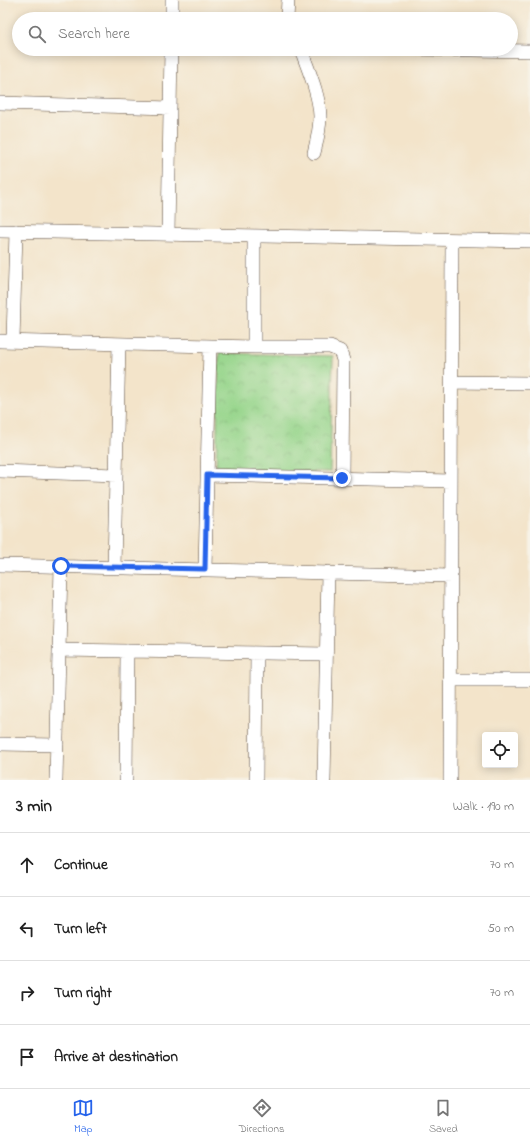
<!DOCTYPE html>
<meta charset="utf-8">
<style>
body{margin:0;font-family:"Indie Flower",sans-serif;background:#f2f2f2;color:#222}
.controls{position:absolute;right:12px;bottom:12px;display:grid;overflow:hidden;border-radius:4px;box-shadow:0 2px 10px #0003}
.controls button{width:36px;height:36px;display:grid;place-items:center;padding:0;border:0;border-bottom:1px solid #e0e0e0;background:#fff;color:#222;font:20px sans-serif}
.stop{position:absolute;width:12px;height:12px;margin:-9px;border:3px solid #2563eb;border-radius:50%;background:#fff}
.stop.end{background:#2563eb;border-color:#fff;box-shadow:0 1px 4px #0008}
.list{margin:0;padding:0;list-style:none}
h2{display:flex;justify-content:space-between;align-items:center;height:52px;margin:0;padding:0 16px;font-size:17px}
h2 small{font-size:13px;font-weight:400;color:#767676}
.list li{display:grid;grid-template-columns:26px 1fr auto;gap:12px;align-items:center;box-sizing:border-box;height:64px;padding:0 16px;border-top:1px solid #e0e0e0}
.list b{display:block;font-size:15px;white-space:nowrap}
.list em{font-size:13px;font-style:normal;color:#767676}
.icon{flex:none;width:22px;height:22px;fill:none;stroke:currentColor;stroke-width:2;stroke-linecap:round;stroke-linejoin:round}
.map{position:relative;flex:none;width:530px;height:780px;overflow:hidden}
.search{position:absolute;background:#fff;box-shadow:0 2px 10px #0003;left:12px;right:12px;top:12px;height:44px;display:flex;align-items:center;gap:10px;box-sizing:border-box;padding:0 14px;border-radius:22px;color:#767676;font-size:15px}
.sheet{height:308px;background:#fff}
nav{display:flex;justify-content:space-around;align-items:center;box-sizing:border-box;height:56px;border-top:1px solid #e0e0e0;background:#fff;font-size:11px;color:#767676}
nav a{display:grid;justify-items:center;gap:2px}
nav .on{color:#2563eb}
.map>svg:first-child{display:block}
.park{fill:url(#park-crowns);stroke:#688054}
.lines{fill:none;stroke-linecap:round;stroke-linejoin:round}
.minor-casing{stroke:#574638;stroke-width:14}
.minor{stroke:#fff;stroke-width:13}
.route{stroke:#2563eb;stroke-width:5}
</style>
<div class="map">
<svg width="530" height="780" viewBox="0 0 530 780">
<defs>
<pattern id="park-crowns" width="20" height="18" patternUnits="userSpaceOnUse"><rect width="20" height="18" fill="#96d58b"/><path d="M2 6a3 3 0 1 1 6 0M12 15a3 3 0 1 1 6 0" fill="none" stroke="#82b778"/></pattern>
</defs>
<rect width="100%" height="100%" fill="#f7f3e8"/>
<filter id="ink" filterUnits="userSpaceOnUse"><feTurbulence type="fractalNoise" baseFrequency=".025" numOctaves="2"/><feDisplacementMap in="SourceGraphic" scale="8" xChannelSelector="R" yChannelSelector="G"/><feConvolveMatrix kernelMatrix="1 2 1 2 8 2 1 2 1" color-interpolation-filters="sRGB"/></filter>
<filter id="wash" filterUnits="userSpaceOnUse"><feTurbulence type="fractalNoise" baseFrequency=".012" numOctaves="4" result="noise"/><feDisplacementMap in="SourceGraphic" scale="16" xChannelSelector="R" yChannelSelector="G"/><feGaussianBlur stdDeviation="0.9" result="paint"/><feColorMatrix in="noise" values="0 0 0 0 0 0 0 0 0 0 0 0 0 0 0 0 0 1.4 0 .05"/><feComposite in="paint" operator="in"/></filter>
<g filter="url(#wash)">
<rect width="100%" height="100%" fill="#f3e4ca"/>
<path class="park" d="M 219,353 L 333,356 L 330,472 L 216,469 Z"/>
</g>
<g filter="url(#ink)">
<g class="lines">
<g class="minor-casing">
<path id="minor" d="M 172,19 L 172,0
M 287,19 L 288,0
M 301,49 C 308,70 319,93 320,116 C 320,128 317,141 314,153
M 417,49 L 530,51
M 0,103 L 170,108
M 0,231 L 530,241
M 168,234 L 171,49
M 0,341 L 254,347 L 330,347 L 340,351 L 343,360 L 342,478
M 13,341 L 16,231
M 254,347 L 254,236
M 452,382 L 530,383
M 0,471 L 116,475
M 207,475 L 451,481
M 0,565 L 451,576
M 114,567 L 119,344
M 205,569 L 210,346
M 59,650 L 326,654
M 450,680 L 530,680
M 0,744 L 57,745
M 56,780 L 61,566
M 126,780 L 127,651
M 256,780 L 257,653
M 324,780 L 328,572
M 450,780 L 452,240"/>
</g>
<use href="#minor" class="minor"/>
</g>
</g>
<g class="lines" filter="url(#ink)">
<path class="route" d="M 61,566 L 205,569 L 207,475 L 342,478"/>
</g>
</svg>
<div class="controls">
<button><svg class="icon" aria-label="locate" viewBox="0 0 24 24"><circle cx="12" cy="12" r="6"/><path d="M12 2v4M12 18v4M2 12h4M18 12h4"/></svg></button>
</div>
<div class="stop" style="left:61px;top:566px"></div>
<div class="stop end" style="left:342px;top:478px"></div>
<div class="search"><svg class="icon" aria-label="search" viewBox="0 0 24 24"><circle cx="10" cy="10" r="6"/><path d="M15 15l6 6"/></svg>Search here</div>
</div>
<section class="sheet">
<h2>3 min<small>Walk · 190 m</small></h2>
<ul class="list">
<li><svg class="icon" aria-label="ahead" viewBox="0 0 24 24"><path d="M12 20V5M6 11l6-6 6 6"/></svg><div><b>Continue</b></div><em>70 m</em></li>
<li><svg class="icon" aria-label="left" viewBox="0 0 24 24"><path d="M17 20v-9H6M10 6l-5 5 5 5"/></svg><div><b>Turn left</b></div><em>50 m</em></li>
<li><svg class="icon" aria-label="right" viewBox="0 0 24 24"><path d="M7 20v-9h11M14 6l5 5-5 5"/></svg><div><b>Turn right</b></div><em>70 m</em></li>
<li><svg class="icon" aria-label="arrive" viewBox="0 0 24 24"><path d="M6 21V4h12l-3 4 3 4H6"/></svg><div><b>Arrive at destination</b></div></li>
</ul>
</section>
<nav>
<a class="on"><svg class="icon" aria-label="map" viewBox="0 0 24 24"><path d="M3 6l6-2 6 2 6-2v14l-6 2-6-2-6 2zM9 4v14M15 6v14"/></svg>Map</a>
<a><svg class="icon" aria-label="directions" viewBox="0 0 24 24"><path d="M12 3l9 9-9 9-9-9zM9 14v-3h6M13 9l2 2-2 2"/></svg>Directions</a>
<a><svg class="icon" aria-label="saved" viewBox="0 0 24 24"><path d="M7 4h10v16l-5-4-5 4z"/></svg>Saved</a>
</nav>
